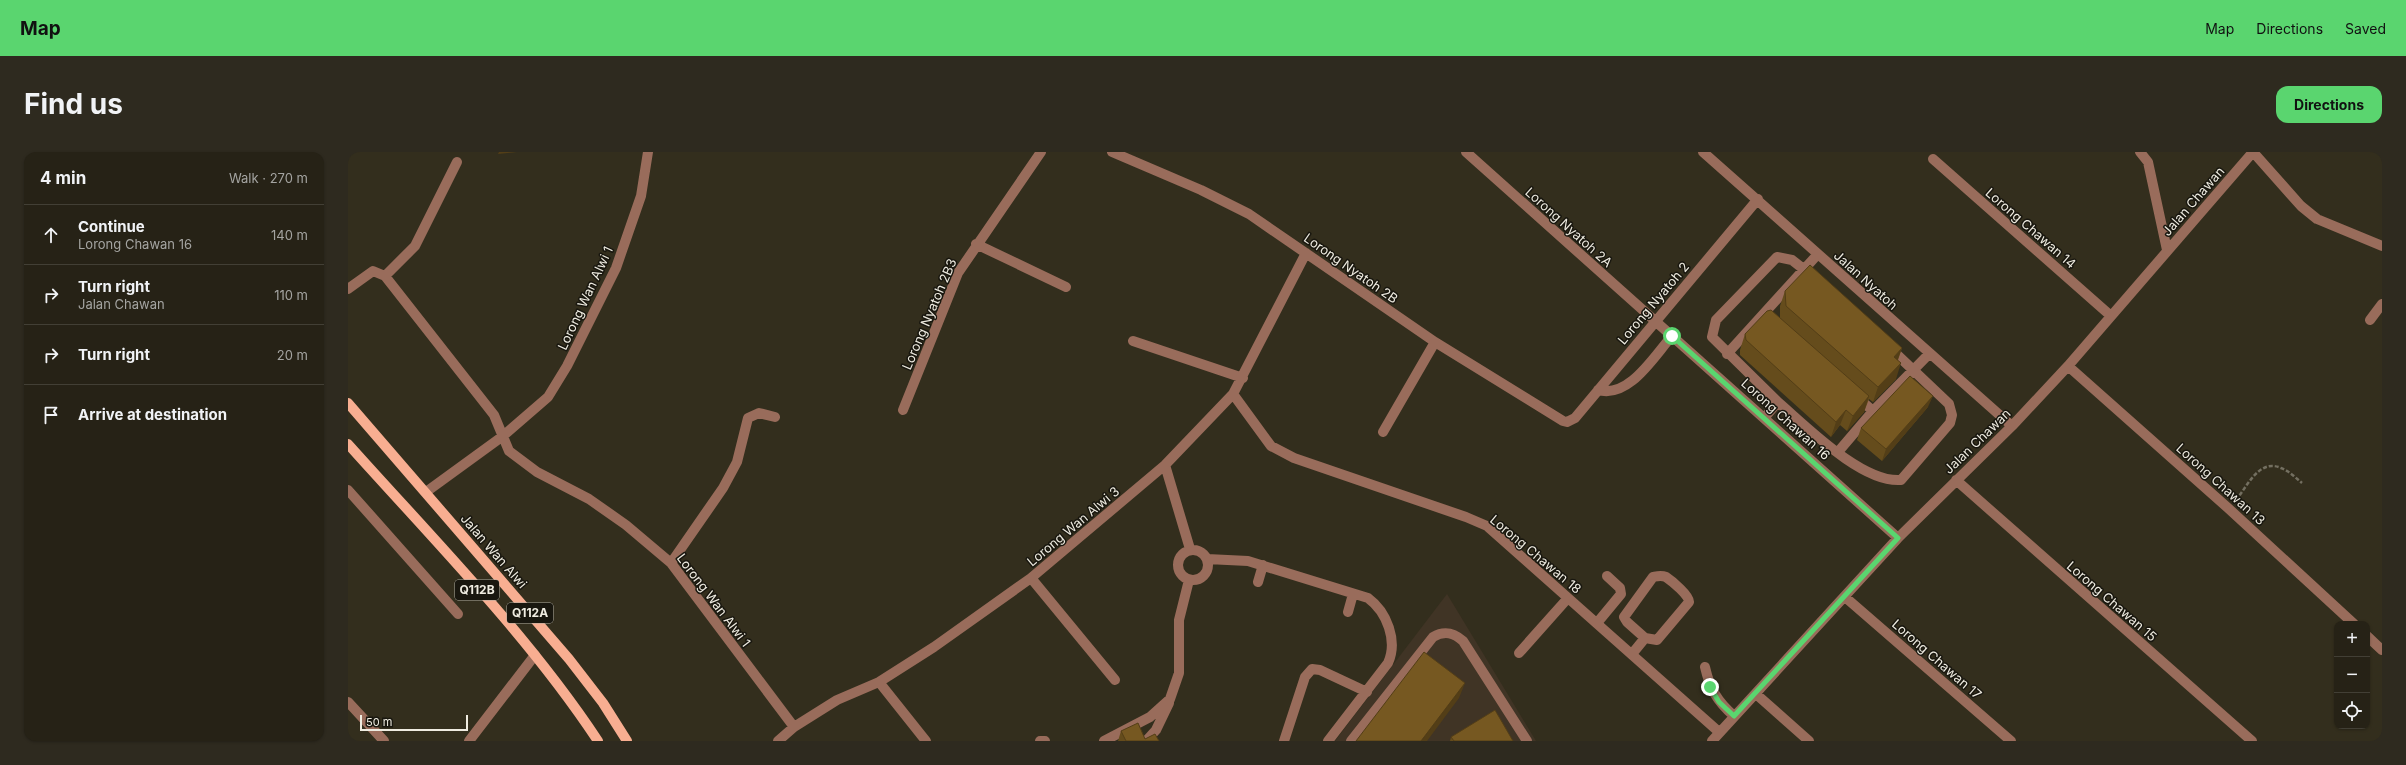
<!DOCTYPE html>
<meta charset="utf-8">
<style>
body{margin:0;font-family:Inter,sans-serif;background:#2e2a1f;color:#f1f3f6}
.controls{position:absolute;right:12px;bottom:12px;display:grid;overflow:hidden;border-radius:8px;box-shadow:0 1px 3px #0004}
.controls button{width:36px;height:36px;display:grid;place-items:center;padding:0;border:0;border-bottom:1px solid #423f35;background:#262216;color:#f1f3f6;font:20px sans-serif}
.scale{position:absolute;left:12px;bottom:10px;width:108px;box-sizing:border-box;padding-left:4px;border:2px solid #efece1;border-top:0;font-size:11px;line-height:14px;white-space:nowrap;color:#efece1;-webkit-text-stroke:3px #19170f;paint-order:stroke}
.stop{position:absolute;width:12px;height:12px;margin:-9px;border:3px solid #5ad56f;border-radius:50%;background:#fff}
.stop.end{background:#5ad56f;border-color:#fff;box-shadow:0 1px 4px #0008}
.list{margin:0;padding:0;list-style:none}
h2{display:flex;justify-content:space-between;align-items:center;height:52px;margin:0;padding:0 16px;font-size:17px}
h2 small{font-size:13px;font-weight:400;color:#a4a4a1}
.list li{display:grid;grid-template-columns:26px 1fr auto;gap:12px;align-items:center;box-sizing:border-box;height:60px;padding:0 16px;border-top:1px solid #423f35}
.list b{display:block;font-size:15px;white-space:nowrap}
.list p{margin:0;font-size:13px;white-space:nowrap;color:#a4a4a1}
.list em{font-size:13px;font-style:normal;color:#a4a4a1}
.icon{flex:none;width:22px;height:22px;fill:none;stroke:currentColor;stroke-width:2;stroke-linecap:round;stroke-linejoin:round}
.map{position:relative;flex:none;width:2034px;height:589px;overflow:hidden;border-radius:12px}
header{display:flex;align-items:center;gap:24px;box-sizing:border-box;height:56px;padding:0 20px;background:#5ad56f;color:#111}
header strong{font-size:19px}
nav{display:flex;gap:22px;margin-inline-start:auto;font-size:14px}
.intro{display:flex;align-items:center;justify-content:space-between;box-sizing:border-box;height:96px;padding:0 24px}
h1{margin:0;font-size:28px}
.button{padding:10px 18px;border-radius:12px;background:#5ad56f;color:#111;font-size:14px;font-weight:700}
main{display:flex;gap:24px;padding:0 24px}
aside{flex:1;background:#262216;border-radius:12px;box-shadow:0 1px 3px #0004}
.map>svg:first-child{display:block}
.commercial{fill:#403425}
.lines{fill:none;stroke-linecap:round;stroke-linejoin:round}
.path{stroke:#736f60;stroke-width:2.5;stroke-dasharray:4 2;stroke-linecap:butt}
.minor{stroke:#996c5b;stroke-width:10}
.major{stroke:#f8ae91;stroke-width:10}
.wall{fill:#654c1c}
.shaded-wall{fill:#533e17}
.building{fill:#765821;stroke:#533e17}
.route{stroke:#5ad56f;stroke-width:5}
.labels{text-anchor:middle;stroke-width:3;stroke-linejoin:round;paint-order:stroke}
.shield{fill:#19170f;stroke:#afaca2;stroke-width:1}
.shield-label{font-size:12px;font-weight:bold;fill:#efece1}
.street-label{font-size:13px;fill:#efece1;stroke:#19170f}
</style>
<header>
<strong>Map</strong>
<nav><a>Map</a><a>Directions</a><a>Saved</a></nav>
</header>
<div class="intro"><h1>Find us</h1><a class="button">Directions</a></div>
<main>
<aside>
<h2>4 min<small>Walk · 270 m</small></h2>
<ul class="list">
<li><svg class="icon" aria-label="ahead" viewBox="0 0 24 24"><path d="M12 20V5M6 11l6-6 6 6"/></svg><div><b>Continue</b><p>Lorong Chawan 16</p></div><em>140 m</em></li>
<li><svg class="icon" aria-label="right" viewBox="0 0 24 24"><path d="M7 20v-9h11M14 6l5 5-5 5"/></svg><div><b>Turn right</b><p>Jalan Chawan</p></div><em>110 m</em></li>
<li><svg class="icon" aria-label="right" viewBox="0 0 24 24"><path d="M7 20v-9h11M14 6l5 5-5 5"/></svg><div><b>Turn right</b></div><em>20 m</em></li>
<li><svg class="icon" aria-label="arrive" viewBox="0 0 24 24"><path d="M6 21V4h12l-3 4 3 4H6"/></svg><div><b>Arrive at destination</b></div></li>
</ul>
</aside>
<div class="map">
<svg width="2034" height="589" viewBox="0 0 2034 589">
<rect width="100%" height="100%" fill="#332e1d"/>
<path class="commercial" d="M 1099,442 L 1188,589 L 987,589 Z"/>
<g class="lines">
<path class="path" d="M 1888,348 C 1899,335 1911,306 1933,316 C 1941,319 1948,326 1954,331"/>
<path class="minor" d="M 764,0 L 853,38 L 901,62 L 1087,190 L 1215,269 L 1219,270 L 1227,266 L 1410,47
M 1118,0 L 1550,386
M 1355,0 L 1664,274
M 1792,0 L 1800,10 L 1819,98
M 1905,0 L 1953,54 L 1969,67 L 2034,94
M 1585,7 L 1763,164
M 628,92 L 718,135
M 37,124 L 67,94 L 109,10
M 0,137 L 25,119 L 37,124 L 146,263 L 161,299 L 189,320 L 241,347 L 278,373 L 323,411 L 446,575
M 2022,168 L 2034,152
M 785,189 L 895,226
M 1379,202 L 1470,102
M 1720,214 L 1880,356 L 2006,472
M 1250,238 C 1281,247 1306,204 1324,184
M 885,242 L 923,294 L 946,306 L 1118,365 L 1139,374 L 1371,580
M 1508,244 L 1525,259
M 1430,250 C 1459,275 1514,331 1553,328 L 1602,271 L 1604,263 L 1601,252 L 1542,196
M 555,258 L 610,121 L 693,0
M 1417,265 L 1430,250 L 1364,185 L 1368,168 L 1429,105 L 1444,108 L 1467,126
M 1035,280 L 1087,190
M 1490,300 L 1525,259 L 1581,202
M 817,313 L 842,397
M 1608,328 L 1904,589
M 0,338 L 110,462
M 78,340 L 155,284 L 200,245 L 219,214 L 268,116 L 293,44 L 300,0
M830 413a15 15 0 1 1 30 0a15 15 0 1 1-30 0Z
M 859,407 L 900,409 L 1020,446 C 1039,460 1050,489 1040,511 L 980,589
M 323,411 L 375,336 L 389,310 L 400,266 L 411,261 L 427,265
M 683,426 L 767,528
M 910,430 L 915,413
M 1497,445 L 1663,589
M 1000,460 L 1005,442
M 1249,471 L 1273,442 L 1272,436 L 1259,424
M 2019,484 L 2034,498
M 1171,501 L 1220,446
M 1284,502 L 1297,486 L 1309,488 L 1341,450 C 1342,444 1324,429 1318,425 C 1313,423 1310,424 1305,425 L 1276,465 L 1279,470 L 1297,486
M 1357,515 C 1362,537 1369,549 1386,564
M 531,530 L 578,589
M 1408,542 L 1461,589
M 0,550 L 36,589
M 121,589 L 187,503
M 430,589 L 446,575 L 489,548 L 531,530 L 586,495 L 683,426 L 817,313 L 885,242 L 958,101
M 692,589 L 697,589
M 756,589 L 802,565 L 822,547 L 831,521 L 831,468 L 841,428
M 798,589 L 808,578 L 821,551
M 936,589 L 957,525 L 964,517 L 972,518 L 1019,540
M 1003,589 L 1085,485 C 1097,478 1106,481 1115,489 L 1179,589
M 1364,589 L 1550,386 L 1664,274 L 1720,214 L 1905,0"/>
<path class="major" d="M 0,251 L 221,507 L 255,551 L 279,589
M 0,292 C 85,387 180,483 250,589"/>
</g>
<path class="wall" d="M 1437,139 L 1554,196 L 1550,208 L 1548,227 L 1525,250 L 1521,247 L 1516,260 L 1499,279 L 1492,273 L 1483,285 L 1392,203 L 1392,198 L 1397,182 L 1432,166 L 1432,154 Z
M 1580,255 L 1534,309 L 1509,288 L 1513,276 Z
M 773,579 L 797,587 L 811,589 L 770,589 Z
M 1103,585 L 1165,589 L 1102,589 Z"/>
<path class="shaded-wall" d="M 151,0 L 169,0 L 150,2 Z
M 1554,196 L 1548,212 L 1546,205 Z
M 1553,211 L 1548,227 L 1525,250 L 1530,235 Z
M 1521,244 L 1516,260 L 1499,279 L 1505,264 Z
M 1585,244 L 1580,255 L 1534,309 L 1538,297 Z
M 1498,258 L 1492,273 L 1483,285 L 1488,270 Z
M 1117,531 L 1111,546 L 1079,589 L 1073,589 Z"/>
<path class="building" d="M 1462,113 L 1554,196 L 1546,205 L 1553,211 L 1530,235 L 1438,154 L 1437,139 Z
M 1423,158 L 1521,244 L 1505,264 L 1498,258 L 1488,270 L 1398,188 L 1397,182 L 1419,159 Z
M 1562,224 L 1585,244 L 1538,297 L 1513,276 Z
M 1076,500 L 1117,531 L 1073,589 L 1008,589 Z
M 1147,558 L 1165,589 L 1106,589 L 1103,585 Z
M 790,571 L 797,587 L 807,582 L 811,589 L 778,589 L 773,579 Z"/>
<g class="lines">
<path class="route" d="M 1324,184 L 1550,386 L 1386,564 L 1371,550 L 1362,535"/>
</g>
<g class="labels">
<g class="shield">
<rect x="107" y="428" width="44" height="20" rx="3"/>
<rect x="159" y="451" width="46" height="20" rx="3"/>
</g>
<g class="shield-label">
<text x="129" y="442">Q112B</text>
<text x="182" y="465">Q112A</text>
</g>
<g class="street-label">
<text transform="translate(1845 49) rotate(-49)" y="5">Jalan Chawan</text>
<text transform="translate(1221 75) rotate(42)" y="5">Lorong Nyatoh 2A</text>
<text transform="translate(1683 76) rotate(41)" y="5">Lorong Chawan 14</text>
<text transform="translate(1003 116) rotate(35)" y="5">Lorong Nyatoh 2B</text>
<text transform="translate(1518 128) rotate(42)" y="5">Jalan Nyatoh</text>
<text transform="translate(237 146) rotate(-65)" y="5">Lorong Wan Alwi 1</text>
<text transform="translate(1305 151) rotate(-50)" y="5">Lorong Nyatoh 2</text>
<text transform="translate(581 162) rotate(-67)" y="5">Lorong Nyatoh 2B3</text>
<text transform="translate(1438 267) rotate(42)" y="5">Lorong Chawan 16</text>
<text transform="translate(1629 289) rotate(-44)" y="5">Jalan Chawan</text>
<text transform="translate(1873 332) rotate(42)" y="5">Lorong Chawan 13</text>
<text transform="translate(725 374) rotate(-40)" y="5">Lorong Wan Alwi 3</text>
<text transform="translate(146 399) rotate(49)" y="5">Jalan Wan Alwi</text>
<text transform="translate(1188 402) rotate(40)" y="5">Lorong Chawan 18</text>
<text transform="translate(366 448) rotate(53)" y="5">Lorong Wan Alwi 1</text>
<text transform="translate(1764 449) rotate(41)" y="5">Lorong Chawan 15</text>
<text transform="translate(1589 507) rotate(41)" y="5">Lorong Chawan 17</text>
</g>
</g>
</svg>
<div class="controls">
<button>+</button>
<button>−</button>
<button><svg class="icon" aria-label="locate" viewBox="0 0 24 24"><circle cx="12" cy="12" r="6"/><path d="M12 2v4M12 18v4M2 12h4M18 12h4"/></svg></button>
</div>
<div class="scale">50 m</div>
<div class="stop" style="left:1324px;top:184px"></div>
<div class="stop end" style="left:1362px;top:535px"></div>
</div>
</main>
